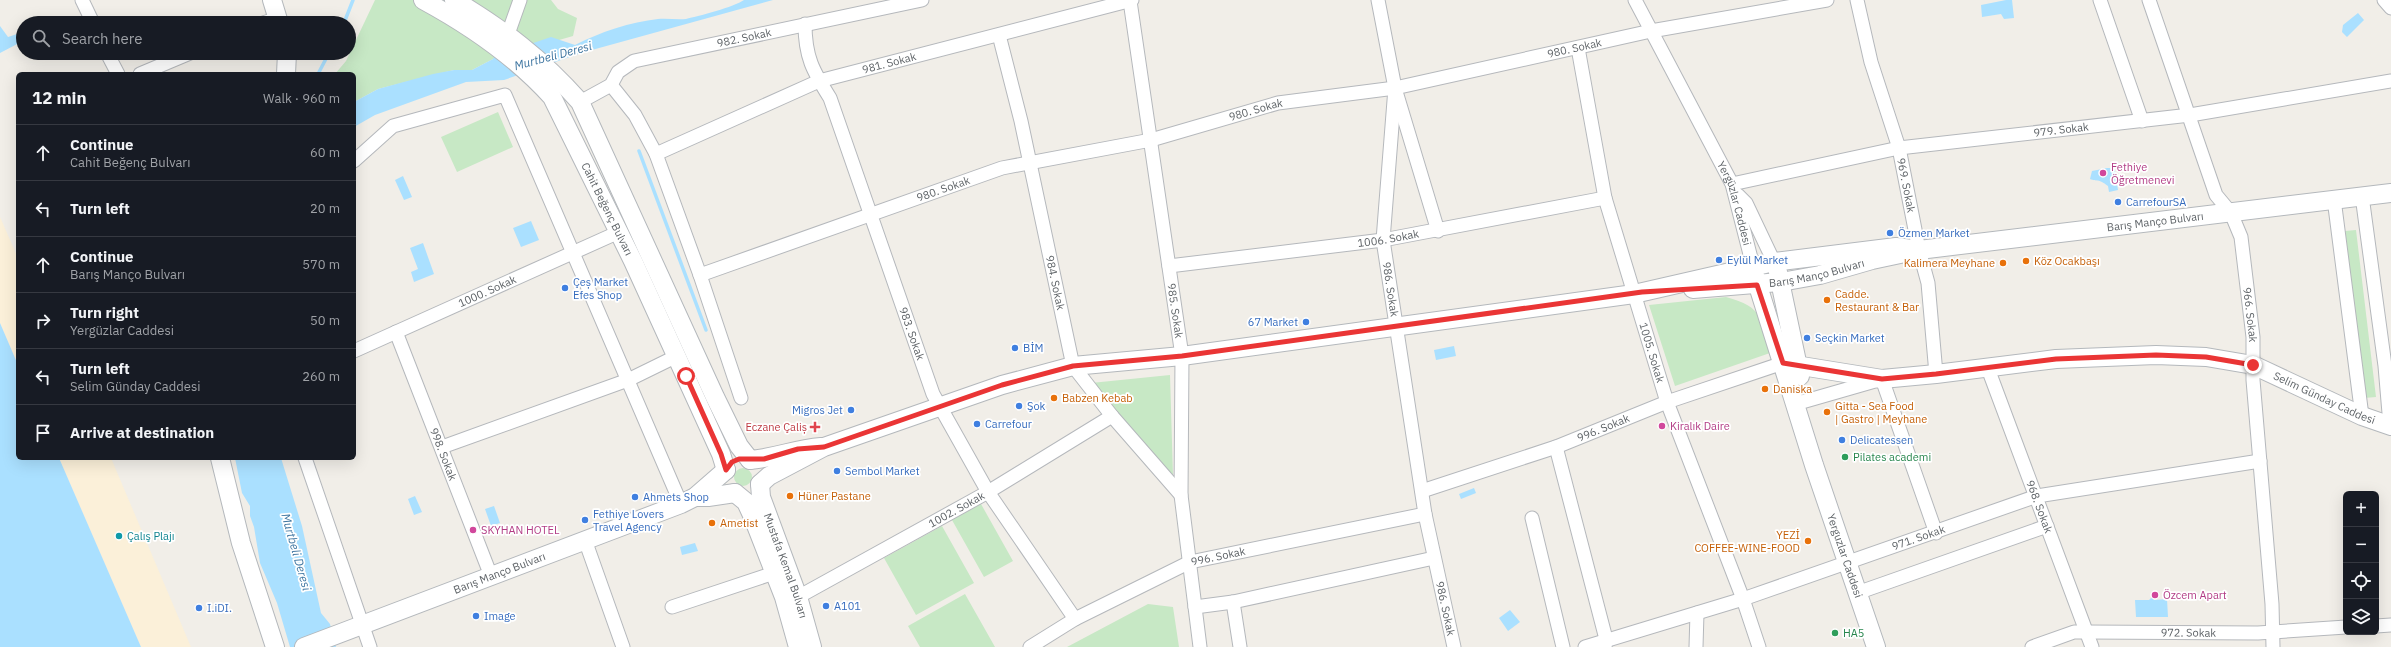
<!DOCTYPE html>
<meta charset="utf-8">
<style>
body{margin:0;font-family:"IBM Plex Sans",sans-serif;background:#20242c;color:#f1f3f6}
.controls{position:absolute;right:12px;bottom:12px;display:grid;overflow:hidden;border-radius:6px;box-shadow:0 4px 16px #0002}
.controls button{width:36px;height:36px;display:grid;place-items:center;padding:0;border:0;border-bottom:1px solid #363941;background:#171b24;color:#f1f3f6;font:20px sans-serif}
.stop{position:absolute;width:12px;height:12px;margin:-9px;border:3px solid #ea3535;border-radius:50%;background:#fff}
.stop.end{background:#ea3535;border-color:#fff;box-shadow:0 1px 4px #0008}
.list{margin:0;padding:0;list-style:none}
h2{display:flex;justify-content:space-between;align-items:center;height:52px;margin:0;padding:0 16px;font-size:17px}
h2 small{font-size:13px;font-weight:400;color:#9ea1a6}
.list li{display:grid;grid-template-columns:26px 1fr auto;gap:12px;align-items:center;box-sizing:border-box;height:56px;padding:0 16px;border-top:1px solid #363941}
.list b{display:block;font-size:15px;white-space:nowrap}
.list p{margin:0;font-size:13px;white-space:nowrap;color:#9ea1a6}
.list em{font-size:13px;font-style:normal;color:#9ea1a6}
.icon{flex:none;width:22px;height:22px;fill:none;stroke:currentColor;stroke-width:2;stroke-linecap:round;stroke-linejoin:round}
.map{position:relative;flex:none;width:2391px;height:647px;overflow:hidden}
.search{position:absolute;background:#171b24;box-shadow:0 4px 16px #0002;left:16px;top:16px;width:340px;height:44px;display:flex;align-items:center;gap:10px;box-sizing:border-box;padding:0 14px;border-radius:22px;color:#9ea1a6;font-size:15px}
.panel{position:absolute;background:#171b24;box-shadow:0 4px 16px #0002;left:16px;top:72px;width:340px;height:388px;border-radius:6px}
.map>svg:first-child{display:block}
.green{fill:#c7e8c5}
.sand{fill:#fbf0d9}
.water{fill:#aae0ff}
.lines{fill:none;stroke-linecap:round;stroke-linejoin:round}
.stream{stroke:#aae0ff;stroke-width:3.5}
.street-casing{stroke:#b5b8bc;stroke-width:15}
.secondary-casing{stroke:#b4b8bc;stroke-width:20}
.street{stroke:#fff;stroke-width:13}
.secondary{stroke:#fff;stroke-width:18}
.route{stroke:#ea3535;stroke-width:5}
.hotel-dot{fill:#d1479c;stroke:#fff;stroke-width:1.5}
.shop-dot{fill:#3f7fe0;stroke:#fff;stroke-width:1.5}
.food-dot{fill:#e8710a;stroke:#fff;stroke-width:1.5}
.health-dot{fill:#e0444e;stroke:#fff;stroke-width:1.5}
.leisure-dot{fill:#2e9e5b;stroke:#fff;stroke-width:1.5}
.culture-dot{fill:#0f9aa8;stroke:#fff;stroke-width:1.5}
.labels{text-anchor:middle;stroke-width:3.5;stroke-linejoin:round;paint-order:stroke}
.street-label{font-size:11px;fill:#5f6468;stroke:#fff}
.hotel-label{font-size:11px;fill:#b23c85;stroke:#fff;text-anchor:start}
.shop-label{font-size:11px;fill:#366cbe;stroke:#fff;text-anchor:start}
.food-label{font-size:11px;fill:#c56008;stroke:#fff;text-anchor:start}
.health-label{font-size:11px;fill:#be3a42;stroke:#fff;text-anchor:end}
.leisure-label{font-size:11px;fill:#27864d;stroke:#fff;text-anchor:start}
.culture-label{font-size:11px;fill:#0d838f;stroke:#fff;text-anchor:start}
.water-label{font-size:12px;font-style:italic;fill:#3f76a1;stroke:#fff}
</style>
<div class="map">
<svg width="2391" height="647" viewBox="0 0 2391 647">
<rect width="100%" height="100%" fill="#f1eee8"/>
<path class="green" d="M 375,0 L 551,0 L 558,9 L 577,18 L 573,36 L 493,59 L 472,70 L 454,70 L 378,89 L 354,102 L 354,74 L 335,74 L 346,61 Z
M 498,112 L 513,147 L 457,172 L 441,137 Z
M 2356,230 L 2376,397 L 2364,398 L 2345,231 Z
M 1726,297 C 1764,307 1761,319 1770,353 L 1675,386 L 1649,305 Z
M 1170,375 L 1173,476 L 1091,383 Z
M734 477a9 9 0 1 1 18 0a9 9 0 1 1-18 0Z
M 981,504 L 1013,561 L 984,577 L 952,520 Z
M 942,526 L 974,583 L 916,615 L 884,558 Z
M 965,594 L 995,647 L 920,647 L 908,626 Z
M 1148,604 L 1173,607 L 1179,647 L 1067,647 Z"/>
<path class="sand" d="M 0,217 L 18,258 L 18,365 L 0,323 Z
M 59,458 L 111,458 L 191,647 L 141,647 Z"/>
<path class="water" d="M 744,0 L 773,0 L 581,53 L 504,80 L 466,82 L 375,115 L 354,127 L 354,102 L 378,89 L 433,74 L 454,70 L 472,70 L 493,59 L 495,56 L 551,37 L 575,45 C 600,32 631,22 658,19 C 667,18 677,20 686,19 C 699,16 734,7 744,0 Z
M 2006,0 L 2012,0 L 2014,18 L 2004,19 L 2001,14 L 1982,17 L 1981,5 Z
M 2358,13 L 2364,20 L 2347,37 L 2342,32 L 2343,25 Z
M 0,26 L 8,37 L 23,32 L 23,41 L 0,53 Z
M 2107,168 L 2113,168 L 2115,171 L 2118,190 L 2109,192 L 2108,186 C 2098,178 2097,182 2090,179 L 2092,171 Z
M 403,176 L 412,197 L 404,200 L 395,180 Z
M 531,221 L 539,240 L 521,247 L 513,228 Z
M 423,243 L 434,274 L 414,282 L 411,272 L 418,269 L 410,248 Z
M 0,323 L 18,365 L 18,458 L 59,458 L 141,647 L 0,647 Z
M 1454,346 L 1456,356 L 1436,360 L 1434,350 Z
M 235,458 L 281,458 L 302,526 L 321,613 L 330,624 L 336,647 L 290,647 L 277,603 L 260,563 L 254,527 L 250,516 L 250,506 L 242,493 Z
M 1474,488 L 1476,493 L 1461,499 L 1459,494 Z
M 415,496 L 422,512 L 414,515 L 408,499 Z
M 494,506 L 500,523 L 491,526 L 485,509 Z
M 695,543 L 698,551 L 682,555 L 680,547 Z
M 2152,597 L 2154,600 L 2167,599 L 2168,617 L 2136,617 L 2135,600 L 2149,600 Z
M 1510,610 L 1520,622 L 1508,631 L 1499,618 Z"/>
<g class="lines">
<path class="stream" d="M 344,23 L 353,0
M 318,74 L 329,53
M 639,151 L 706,330"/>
<g class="street-casing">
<g id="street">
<path d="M 82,0 L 93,23"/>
<path id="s1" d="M 1378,0 L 1395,88 L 1383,240 L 1425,514 L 1454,647"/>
<path id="s2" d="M 1635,0 L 1732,184 L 1753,266"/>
<path id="s3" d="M 1857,0 L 1871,62 L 1899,148 L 1919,250 L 1928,283 L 1936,374"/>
<path d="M 2100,0 L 2142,121"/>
<path id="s4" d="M 2149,0 L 2216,195 L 2231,213 L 2241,237 L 2253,337 L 2253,380 L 2272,604 L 2273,647"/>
<path d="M 2384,0 L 2391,8"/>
<path id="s5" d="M 1130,1 L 1182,356 L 1181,495 L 1200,647"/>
<path d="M 263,23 L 278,18"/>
<path id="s6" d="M 805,24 C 805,57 813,71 830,98 L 933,394 L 988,492 L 1075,619"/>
<path d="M 508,34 L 520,0"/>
<path id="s7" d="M 999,35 L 1021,121 L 1073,366 L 1112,416 L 1181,495"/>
<path id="s8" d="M 1578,48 L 1605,198 L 1667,402 L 1743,599 L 1759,647"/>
<path d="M 107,53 L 118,74"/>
<path d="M 140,74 L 190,53"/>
<path d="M 611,85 L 635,115 L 656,154 L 700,275 L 741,398"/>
<path d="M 1397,95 L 1438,231"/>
<path id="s9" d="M 580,102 L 611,85 L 618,72 L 634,61 L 922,0"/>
<path id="s10" d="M 656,154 L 819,81 L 1132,0"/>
<path d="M 354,161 L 393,126 L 505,95 L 681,504"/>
<path id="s11" d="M 1732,184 L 1899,148 L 2190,115 L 2391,81"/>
<path d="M 1738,195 L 1746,203 L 1774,262"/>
<path d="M 2362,196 L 2385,366 L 2390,425"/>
<path d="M 2334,199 L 2362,416"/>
<path id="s12" d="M 1169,266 L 1383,240 L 1605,198"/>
<path id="s13" d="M 700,275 L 1002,168 L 1151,140 L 1278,103 L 1395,88 L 1651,31 L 1827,0"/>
<path id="s14" d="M 396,332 L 491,576"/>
<path id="s15" d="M 354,351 L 619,232"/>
<path id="s16" d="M 1987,366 L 2092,647"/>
<path d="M 1795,404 L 1882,379 L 1936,533"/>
<path d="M 442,447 L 628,380 L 677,356"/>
<path d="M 1556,447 L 1606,639 L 1605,647"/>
<path d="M 305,458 L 370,647"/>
<path id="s17" d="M 1422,491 L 1556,447 L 1667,402 L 1783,363"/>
<path d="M 1532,518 L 1563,647"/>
<path d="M 585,540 L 623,647"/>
<path d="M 1857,593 L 2047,526"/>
<path id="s18" d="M 798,597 L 988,492 L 1112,416"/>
<path d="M 1233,602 L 1240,647"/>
<path d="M 672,607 L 774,573"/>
<path d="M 1195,607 L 1233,602 L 1434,558"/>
<path d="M 2376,626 L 2391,625"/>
<path id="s19" d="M 1030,647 L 1075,619 L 1190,562 L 1425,514"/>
<path id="s20" d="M 1585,647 L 1743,599 L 2037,496 L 2260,461"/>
<path d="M 1696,647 L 1697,613"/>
<path id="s21" d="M 2032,647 L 2074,632 L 2086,632 L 2258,633 L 2346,627"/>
</g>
</g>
<g class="secondary-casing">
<g id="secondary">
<path d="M 272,0 L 279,23"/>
<path id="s22" d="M 423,0 C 471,26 515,56 552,97 L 633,261 L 721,454 L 726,470"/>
<path d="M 454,0 C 504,30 541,58 580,102 L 715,397 L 739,446 L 750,460"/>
<path d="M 286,74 L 287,53"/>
<path d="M 1778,272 L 1800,376"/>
<path id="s23" d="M 1754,273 L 1814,465 L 1876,647"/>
<path id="s24" d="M 1693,289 L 1781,282 L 1820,275 L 1872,260 L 1919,250 L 2391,193"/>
<path id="s25" d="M 1783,363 L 1882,379 L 1936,374 L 2056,359 L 2156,355 L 2206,357 L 2253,365 L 2362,416 L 2391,426"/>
<path d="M 220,458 L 241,543 L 275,647"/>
<path d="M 750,460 C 775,458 795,449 821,447"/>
<path d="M 760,484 L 769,476 L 824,447 L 1002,385 L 1073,366 L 1182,356 L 1634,294 L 1774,262 L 1896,247 L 1919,250"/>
<path id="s26" d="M 760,484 L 761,497 L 798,597 L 812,647"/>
<path d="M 735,493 L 746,502 L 752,515 L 784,597 L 798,647"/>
<path d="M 695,497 L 708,497 L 735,493"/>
<path id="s27" d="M 304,647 L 681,504 L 695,497 L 726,470"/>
</g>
</g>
<use href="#street" class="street"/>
<use href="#secondary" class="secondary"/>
</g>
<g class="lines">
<path class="route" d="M 686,376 L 721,454 L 726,470 L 732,462 L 739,459 L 764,459 L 798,449 L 824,447 L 1002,385 L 1073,366 L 1182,356 L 1642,292 L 1757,285 L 1783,363 L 1882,379 L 1936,374 L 2056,359 L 2156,355 L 2206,357 L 2253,365"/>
</g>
<g class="hotel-dot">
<circle cx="2103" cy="173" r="4"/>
<circle cx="1662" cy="426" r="4"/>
<circle cx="473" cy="530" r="4"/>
<circle cx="2155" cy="595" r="4"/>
</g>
<g class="shop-dot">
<circle cx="2118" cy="202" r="4"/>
<circle cx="1890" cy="233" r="4"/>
<circle cx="1719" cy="260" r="4"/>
<circle cx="565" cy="288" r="4"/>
<circle cx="1306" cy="322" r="4"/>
<circle cx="1807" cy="338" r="4"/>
<circle cx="1015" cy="348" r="4"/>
<circle cx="1019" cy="406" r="4"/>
<circle cx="851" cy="410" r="4"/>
<circle cx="977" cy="424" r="4"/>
<circle cx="1842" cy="440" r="4"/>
<circle cx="837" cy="471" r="4"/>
<circle cx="635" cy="497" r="4"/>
<circle cx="585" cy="520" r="4"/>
<circle cx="826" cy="606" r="4"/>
<circle cx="199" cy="608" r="4"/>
<circle cx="476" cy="616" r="4"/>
</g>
<g class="food-dot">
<circle cx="2026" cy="261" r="4"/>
<circle cx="2003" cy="263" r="4"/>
<circle cx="1827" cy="300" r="4"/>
<circle cx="1765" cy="389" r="4"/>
<circle cx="1054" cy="398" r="4"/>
<circle cx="1827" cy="412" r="4"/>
<circle cx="790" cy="496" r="4"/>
<circle cx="712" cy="523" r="4"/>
<circle cx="1808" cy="541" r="4"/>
</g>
<path class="health-dot" d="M813 421h4v4h4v4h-4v4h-4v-4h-4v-4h4z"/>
<g class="leisure-dot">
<circle cx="1845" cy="457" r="4"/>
<circle cx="1835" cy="633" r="4"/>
</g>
<circle class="culture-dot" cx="119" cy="536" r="4"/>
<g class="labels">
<g class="street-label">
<text dy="4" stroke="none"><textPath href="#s9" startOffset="182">982. Sokak</textPath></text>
<text dy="4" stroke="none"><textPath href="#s13" startOffset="906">980. Sokak</textPath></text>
<text dy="4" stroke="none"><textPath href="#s10" startOffset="251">981. Sokak</textPath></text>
<text dy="4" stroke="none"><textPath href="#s13" startOffset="581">980. Sokak</textPath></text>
<text dy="4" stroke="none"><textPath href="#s11" startOffset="334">979. Sokak</textPath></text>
<text dy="4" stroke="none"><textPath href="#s3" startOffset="192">969. Sokak</textPath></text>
<text dy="4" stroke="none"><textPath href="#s13" startOffset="258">980. Sokak</textPath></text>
<text dy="4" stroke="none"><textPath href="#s2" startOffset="227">Yergüzlar Caddesi</textPath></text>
<text dy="4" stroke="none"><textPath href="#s22" startOffset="287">Cahit Beğenç Bulvarı</textPath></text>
<text dy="4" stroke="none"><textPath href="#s24" startOffset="468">Barış Manço Bulvarı</textPath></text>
<text dy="4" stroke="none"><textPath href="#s12" startOffset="221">1006. Sokak</textPath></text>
<text dy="4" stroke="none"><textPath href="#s24" startOffset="125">Barış Manço Bulvarı</textPath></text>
<text dy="4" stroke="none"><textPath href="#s7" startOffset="254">984. Sokak</textPath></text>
<text dy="4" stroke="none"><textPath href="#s1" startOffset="292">986. Sokak</textPath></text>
<text dy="4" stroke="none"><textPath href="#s15" startOffset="146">1000. Sokak</textPath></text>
<text dy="4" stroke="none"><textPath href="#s5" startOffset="313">985. Sokak</textPath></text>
<text dy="4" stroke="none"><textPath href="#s4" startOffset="334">966. Sokak</textPath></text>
<text dy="4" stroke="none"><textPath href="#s6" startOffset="329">983. Sokak</textPath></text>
<text dy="4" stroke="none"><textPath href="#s8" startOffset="314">1005. Sokak</textPath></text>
<text dy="4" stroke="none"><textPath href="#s25" startOffset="552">Selim Günday Caddesi</textPath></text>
<text dy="4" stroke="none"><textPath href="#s17" startOffset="192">996. Sokak</textPath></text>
<text dy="4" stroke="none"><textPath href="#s14" startOffset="131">998. Sokak</textPath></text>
<text dy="4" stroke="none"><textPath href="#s16" startOffset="150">968. Sokak</textPath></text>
<text dy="4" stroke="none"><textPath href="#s18" startOffset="181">1002. Sokak</textPath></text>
<text dy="4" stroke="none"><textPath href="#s20" startOffset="351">971. Sokak</textPath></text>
<text dy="4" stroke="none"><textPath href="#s19" startOffset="210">996. Sokak</textPath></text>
<text dy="4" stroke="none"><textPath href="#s23" startOffset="297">Yerguzlar Caddesi</textPath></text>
<text dy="4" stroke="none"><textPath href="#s26" startOffset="86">Mustafa Kemal Bulvarı</textPath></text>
<text dy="4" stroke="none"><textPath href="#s27" startOffset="209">Barış Manço Bulvarı</textPath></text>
<text dy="4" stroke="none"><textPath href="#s1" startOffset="616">986. Sokak</textPath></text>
<text dy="4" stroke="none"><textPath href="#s21" startOffset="159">972. Sokak</textPath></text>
</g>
<g class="hotel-label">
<text x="2111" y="171">Fethiye<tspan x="2111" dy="13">Öğretmenevi</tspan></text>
<text x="1670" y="430">Kiralık Daire</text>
<text x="481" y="534">SKYHAN HOTEL</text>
<text x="2163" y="599">Özcem Apart</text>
</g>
<g class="shop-label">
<text x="2126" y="206">CarrefourSA</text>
<text x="1898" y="237">Özmen Market</text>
<text x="1727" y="264">Eylül Market</text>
<text x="573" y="286">Çeș Market<tspan x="573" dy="13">Efes Shop</tspan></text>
<text x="1298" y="326" text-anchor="end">67 Market</text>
<text x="1815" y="342">Seçkin Market</text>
<text x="1023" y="352">BİM</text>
<text x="1027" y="410">Şok</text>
<text x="843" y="414" text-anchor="end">Migros Jet</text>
<text x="985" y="428">Carrefour</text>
<text x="1850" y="444">Delicatessen</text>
<text x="845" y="475">Sembol Market</text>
<text x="643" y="501">Ahmets Shop</text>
<text x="593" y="518">Fethiye Lovers<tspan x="593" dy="13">Travel Agency</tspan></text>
<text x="834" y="610">A101</text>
<text x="207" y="612">I.iDI.</text>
<text x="484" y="620">Image</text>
</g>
<g class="food-label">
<text x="2034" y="265">Köz Ocakbaşı</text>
<text x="1995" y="267" text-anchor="end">Kalimera Meyhane</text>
<text x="1835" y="298">Cadde.<tspan x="1835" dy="13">Restaurant &amp; Bar</tspan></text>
<text x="1773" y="393">Daniska</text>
<text x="1062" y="402">Babzen Kebab</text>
<text x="1835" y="410">Gitta - Sea Food<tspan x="1835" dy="13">| Gastro | Meyhane</tspan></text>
<text x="798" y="500">Hüner Pastane</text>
<text x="720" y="527">Ametist</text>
<text x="1800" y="539" text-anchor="end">YEZİ<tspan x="1800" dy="13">COFFEE-WINE-FOOD</tspan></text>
</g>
<g class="health-label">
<text x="807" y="431">Eczane Çaliș</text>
</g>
<g class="leisure-label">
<text x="1853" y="461">Pilates academi</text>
<text x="1843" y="637">HA5</text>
</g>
<g class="culture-label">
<text x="127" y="540">Çalış Plajı</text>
</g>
<g class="water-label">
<text transform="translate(553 56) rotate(-15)" y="4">Murtbeli Deresi</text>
<text transform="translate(296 552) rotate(74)" y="4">Murtbeli Deresi</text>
</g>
</g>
</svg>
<div class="controls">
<button>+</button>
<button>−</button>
<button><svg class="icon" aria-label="locate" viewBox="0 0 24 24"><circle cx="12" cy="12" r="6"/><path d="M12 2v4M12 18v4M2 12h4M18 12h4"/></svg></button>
<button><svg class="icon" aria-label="layers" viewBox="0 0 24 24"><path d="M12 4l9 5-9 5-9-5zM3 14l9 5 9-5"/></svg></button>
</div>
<div class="stop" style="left:686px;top:376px"></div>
<div class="stop end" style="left:2253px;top:365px"></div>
<div class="search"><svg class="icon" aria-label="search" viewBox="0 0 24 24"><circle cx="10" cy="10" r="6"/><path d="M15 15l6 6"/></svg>Search here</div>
<section class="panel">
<h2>12 min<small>Walk · 960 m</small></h2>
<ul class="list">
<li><svg class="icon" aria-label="ahead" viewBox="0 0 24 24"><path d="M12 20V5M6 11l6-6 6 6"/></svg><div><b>Continue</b><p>Cahit Beğenç Bulvarı</p></div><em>60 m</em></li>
<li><svg class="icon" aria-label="left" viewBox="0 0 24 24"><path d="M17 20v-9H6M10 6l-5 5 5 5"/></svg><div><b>Turn left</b></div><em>20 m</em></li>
<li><svg class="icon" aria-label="ahead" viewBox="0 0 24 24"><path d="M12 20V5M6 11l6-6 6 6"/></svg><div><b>Continue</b><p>Barış Manço Bulvarı</p></div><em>570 m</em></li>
<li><svg class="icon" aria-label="right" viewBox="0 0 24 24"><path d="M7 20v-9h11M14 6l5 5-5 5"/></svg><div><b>Turn right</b><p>Yergüzlar Caddesi</p></div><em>50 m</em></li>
<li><svg class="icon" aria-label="left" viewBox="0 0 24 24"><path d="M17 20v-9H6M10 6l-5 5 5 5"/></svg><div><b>Turn left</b><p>Selim Günday Caddesi</p></div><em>260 m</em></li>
<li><svg class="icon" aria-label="arrive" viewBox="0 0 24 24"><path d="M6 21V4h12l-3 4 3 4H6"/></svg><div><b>Arrive at destination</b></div></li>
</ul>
</section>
</div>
